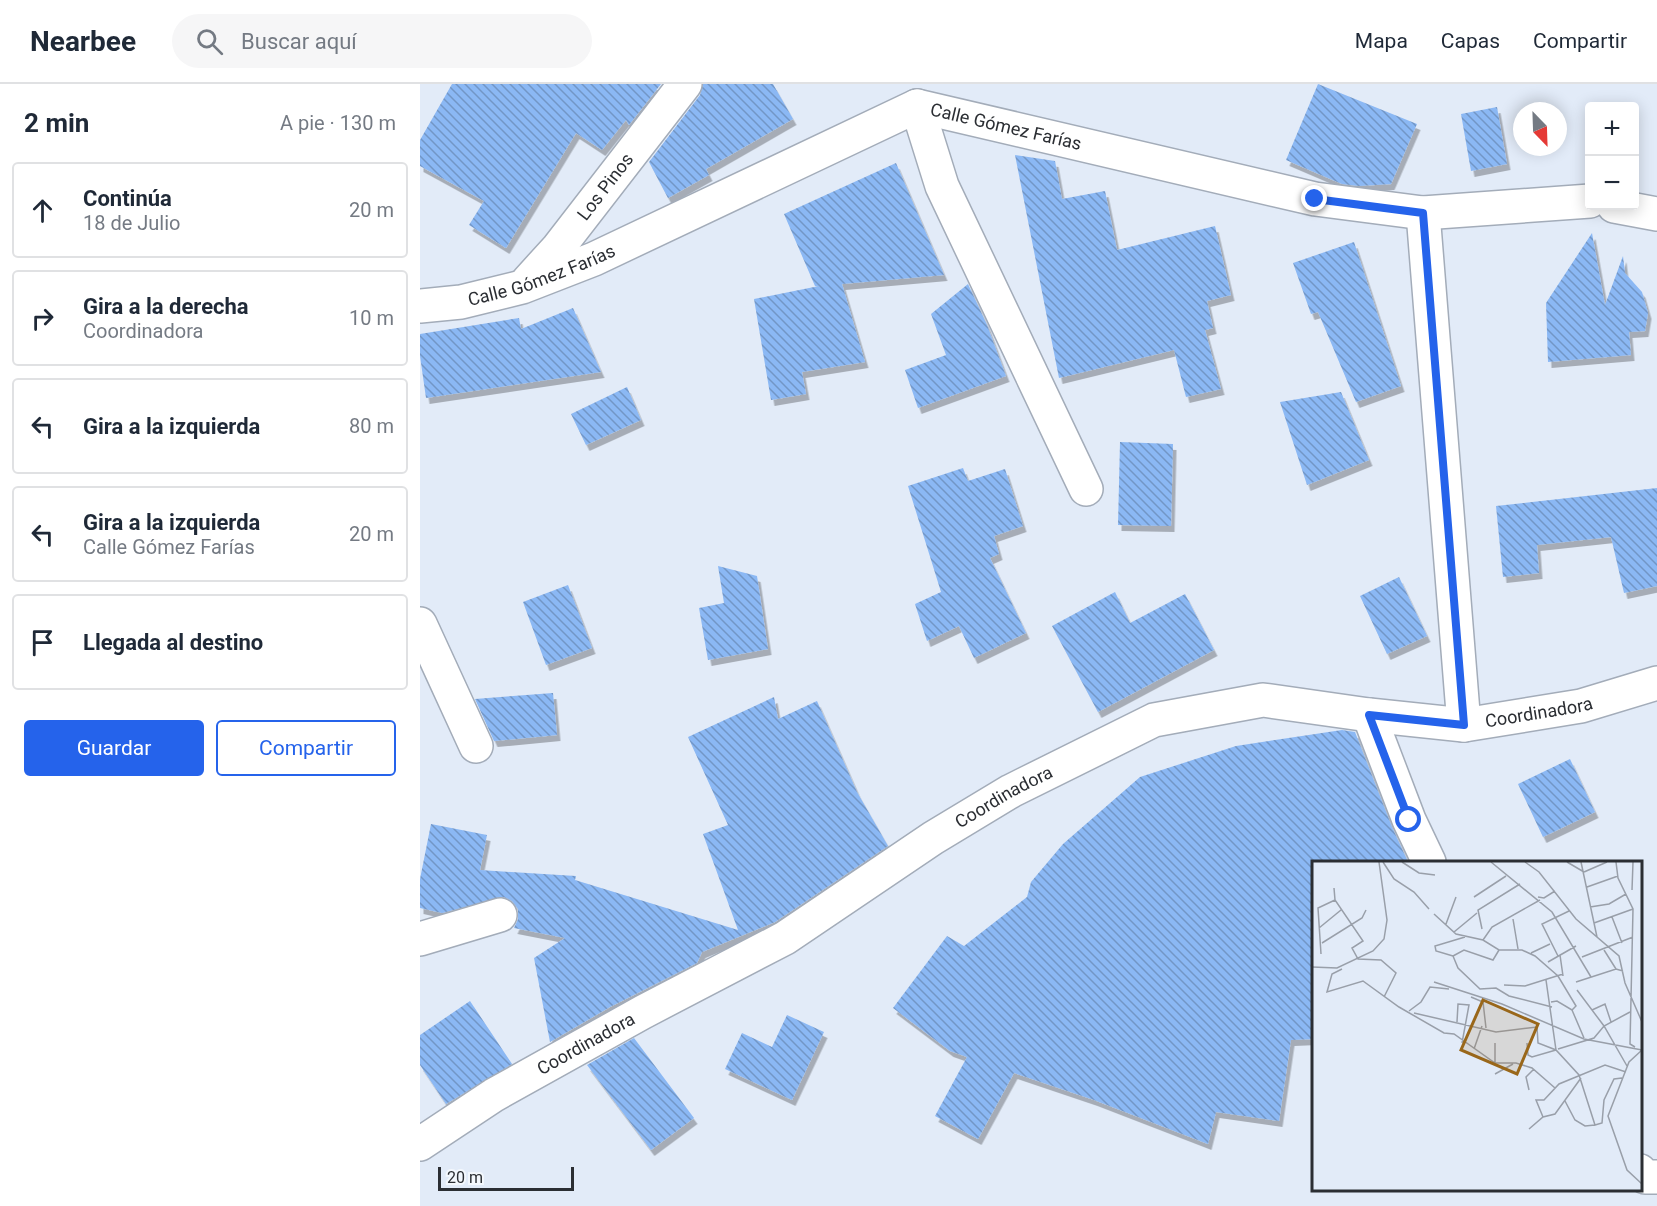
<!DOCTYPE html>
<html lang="es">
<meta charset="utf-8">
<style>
body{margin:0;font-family:Roboto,sans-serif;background:#f6f6f7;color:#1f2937}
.controls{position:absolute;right:18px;top:18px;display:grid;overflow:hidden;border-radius:6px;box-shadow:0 3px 15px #0003}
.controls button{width:54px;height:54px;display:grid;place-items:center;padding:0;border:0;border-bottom:2px solid #e0e1e3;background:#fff;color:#1f2937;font:30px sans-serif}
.compass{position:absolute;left:1093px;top:18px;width:54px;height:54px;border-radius:50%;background:#fff;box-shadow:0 3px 15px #0003;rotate:157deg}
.scale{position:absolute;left:18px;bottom:15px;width:136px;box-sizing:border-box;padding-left:6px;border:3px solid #2b2e33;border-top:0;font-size:16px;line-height:21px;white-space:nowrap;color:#2b2e33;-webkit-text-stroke:4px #f4f8fd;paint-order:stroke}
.stop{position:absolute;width:18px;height:18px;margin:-14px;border:4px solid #2563eb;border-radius:50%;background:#fff}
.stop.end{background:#2563eb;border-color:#fff;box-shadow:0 2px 6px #0008}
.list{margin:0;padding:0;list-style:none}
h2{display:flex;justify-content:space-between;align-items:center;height:78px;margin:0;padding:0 24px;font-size:26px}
h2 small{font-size:20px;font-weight:400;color:#747a83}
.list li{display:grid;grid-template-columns:39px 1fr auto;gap:18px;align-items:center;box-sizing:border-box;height:96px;margin:0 12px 12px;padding:0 12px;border:2px solid #e0e1e3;border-radius:6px}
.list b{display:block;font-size:22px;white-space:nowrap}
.list p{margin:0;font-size:20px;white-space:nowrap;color:#747a83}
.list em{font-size:20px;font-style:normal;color:#747a83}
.actions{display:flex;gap:12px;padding:18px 24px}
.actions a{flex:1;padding:14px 0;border:2px solid #2563eb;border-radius:6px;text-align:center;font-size:21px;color:#2563eb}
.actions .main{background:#2563eb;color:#fff}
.icon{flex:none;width:33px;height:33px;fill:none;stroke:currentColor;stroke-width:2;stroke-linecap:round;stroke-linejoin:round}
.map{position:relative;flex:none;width:1237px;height:1122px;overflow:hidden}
header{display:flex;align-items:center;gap:36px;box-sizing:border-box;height:84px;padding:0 30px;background:#fff;border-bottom:2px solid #e0e1e3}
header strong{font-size:28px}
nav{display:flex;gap:33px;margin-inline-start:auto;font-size:21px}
.search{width:420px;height:54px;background:#f6f6f7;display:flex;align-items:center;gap:15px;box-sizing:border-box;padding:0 21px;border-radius:33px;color:#747a83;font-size:22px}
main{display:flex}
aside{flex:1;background:#fff}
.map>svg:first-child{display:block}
.building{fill:url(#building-back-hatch);filter:url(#shadow)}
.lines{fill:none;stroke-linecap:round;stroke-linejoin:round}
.minor-casing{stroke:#a3acb9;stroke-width:36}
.minor{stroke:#fff;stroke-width:33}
.route{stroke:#2563eb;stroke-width:8}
.labels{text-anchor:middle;stroke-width:5;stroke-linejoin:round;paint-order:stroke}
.street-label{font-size:18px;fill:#2b2e33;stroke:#f4f8fd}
.inset-road{fill:none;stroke:#999fa9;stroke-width:1.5}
.view{fill:#99671a;fill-opacity:0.15;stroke:#99671a;stroke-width:3}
.inset-edge{fill:none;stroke:#2b2e33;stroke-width:3}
</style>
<header>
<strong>Nearbee</strong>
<div class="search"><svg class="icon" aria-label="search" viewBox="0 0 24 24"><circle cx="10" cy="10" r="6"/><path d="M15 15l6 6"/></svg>Buscar aquí</div>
<nav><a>Mapa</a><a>Capas</a><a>Compartir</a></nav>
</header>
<main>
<aside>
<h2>2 min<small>A pie · 130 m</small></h2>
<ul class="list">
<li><svg class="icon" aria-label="ahead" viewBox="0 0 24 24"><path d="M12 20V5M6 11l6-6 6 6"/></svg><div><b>Continúa</b><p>18 de Julio</p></div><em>20 m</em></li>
<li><svg class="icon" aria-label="right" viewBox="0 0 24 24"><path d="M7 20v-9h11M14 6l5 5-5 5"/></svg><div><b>Gira a la derecha</b><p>Coordinadora</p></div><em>10 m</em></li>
<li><svg class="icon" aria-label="left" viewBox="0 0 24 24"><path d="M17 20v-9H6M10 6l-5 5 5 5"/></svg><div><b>Gira a la izquierda</b></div><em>80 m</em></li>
<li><svg class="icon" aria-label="left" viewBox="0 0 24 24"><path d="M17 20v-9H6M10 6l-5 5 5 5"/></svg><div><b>Gira a la izquierda</b><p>Calle Gómez Farías</p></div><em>20 m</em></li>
<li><svg class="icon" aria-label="arrive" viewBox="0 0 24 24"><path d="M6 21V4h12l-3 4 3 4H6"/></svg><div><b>Llegada al destino</b></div></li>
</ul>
<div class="actions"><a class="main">Guardar</a><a>Compartir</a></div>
</aside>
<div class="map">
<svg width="1237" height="1122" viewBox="0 0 1237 1122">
<defs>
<pattern id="building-back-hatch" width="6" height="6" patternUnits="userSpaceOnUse" patternTransform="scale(1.5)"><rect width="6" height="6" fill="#8bb8f4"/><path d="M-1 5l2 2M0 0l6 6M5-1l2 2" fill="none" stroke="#7296c6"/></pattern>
<filter id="shadow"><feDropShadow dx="3.5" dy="6" stdDeviation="0" flood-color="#0004"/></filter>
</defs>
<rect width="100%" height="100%" fill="#e2ebf8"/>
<path class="building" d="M 32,0 L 241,0 L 209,41 L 206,36 L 182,66 L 156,49 L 86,164 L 49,141 L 64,117 L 0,82 L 0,56 Z
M 283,0 L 353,0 L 373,35 L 286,85 L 289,91 L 248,114 L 229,78 L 280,11 Z
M 898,0 L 997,40 L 971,100 L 939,102 L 922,100 L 866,76 Z
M 1077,23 L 1087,80 L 1051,87 L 1041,30 Z
M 595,71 L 635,77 L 642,115 L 685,107 L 697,166 L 795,142 L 811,211 L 787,217 L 793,244 L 785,246 L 801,305 L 766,313 L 754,266 L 639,294 Z
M 476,79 L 524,191 L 422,200 L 445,278 L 382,288 L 386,310 L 351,316 L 334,215 L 399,202 L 395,202 L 364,130 Z
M 1172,149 L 1185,221 L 1203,172 L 1205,189 L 1222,208 L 1228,229 L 1225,247 L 1209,248 L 1211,271 L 1128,278 L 1126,219 Z
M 934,158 L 981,302 L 936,318 L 898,228 L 891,230 L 873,179 Z
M 548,200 L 567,241 L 586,292 L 498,324 L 485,286 L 526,271 L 511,230 Z
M 153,224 L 181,288 L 6,314 L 0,272 L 0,250 L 99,234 L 101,245 Z
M 207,303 L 221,336 L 166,361 L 151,330 Z
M 921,308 L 949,376 L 887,401 L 860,318 Z
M 700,358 L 753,360 L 751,442 L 698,441 Z
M 543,384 L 548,397 L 585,385 L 603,442 L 574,452 L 579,470 L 570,474 L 606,549 L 554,574 L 539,542 L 507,557 L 495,520 L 521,508 L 488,402 Z
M 1237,404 L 1237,502 L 1204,509 L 1191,453 L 1117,461 L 1119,489 L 1083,493 L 1076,422 Z
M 298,482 L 337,492 L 348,565 L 288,576 L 279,524 L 304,519 Z
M 979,493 L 1007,552 L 967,570 L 940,512 Z
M 148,501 L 172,564 L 126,581 L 103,518 Z
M 695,508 L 710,539 L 765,510 L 794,566 L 678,628 L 632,542 Z
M 133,609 L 137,651 L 74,657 L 55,615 Z
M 354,613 L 358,635 L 397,617 L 437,708 L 468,762 L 355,838 L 282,868 L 277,879 L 190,923 L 130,958 L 114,874 L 145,854 L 94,844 L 98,835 L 98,825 L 92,817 L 84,813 L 22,829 L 0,824 L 0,795 L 11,740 L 67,751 L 60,786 L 156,792 L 155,796 L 318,846 L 283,750 L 308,741 L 268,653 Z
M 922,646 L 935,648 L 972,743 L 988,778 L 894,778 L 894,955 L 871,956 L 859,1037 L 796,1028 L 788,1060 L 674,1016 L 594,989 L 558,1055 L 515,1032 L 547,973 L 530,967 L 473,924 L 527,852 L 544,862 L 607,813 L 611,798 L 643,760 L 720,693 L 816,662 Z
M 1150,675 L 1175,728 L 1123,753 L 1098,700 Z
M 50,917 L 92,980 L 26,1020 L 0,981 L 0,951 Z
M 367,931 L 404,948 L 372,1016 L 305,985 L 322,949 L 352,963 Z
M 214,954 L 274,1034 L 231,1066 L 167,981 Z"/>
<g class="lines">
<g class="minor-casing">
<g id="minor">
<path d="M 497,22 L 522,102 L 666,405"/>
<path d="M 1194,122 L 1237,130"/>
<path d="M 1003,129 L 1044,641"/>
<path id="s1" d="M 108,197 L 138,164 L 265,0"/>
<path id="s2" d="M 0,222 L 41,218 L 102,203 L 174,175 L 497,22 L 895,115 L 1003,129 L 1170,117"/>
<path d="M 0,540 L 56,662"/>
<path d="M 949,631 L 989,736 L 1009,778"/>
<path d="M 0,855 L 80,831"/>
<path id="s3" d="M 0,1060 L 74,1011 L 223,928 L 365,854 L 513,754 L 591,707 L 734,636 L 843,616 L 949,631 L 1044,641 L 1161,622 L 1237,599"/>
<path d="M 1220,1087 L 1225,1093 L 1237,1093"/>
</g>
</g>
<use href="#minor" class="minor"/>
</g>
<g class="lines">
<path class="route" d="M 895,115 L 1003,129 L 1044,641 L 949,631 L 989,736"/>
</g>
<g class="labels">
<g class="street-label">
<text dy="6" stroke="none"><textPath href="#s2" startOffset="630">Calle Gómez Farías</textPath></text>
<text dy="6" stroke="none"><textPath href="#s1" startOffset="122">Los Pinos</textPath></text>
<text dy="6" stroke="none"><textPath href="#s2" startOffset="126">Calle Gómez Farías</textPath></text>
<text dy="6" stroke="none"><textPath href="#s3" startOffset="1238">Coordinadora</textPath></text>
<text dy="6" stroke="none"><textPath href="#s3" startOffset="680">Coordinadora</textPath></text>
<text dy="6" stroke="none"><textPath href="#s3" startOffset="194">Coordinadora</textPath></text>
</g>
</g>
<g transform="translate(892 777)">
<rect width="330" height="330" fill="#e2ebf8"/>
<path class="inset-road" d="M 71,1 L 82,18 L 102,31 L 117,48M 90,1 L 107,12 L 123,14M 179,1 L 240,51 L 279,116M 213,1 L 227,11 L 264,58 L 307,95 L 313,122 L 330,161M 255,1 L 272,11M 269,1 L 285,76M 304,1 L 306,17 L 321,48 L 318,183 L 323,186M 272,11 L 295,1M 275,26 L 306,15M 22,27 L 23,39 L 51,80 L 40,87 L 46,98 L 69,99 L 84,112 L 72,136M 320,29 L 321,1M 162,36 L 194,15M 226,36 L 232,37 L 243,30M 278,46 L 297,43 L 314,33M 122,53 L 144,73 L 171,79 L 187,89 L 210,89 L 223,95 L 246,115 L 264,145 L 260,149 L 245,140 L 239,141M 300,56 L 310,82M 201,58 L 206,88M 282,62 L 321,48M 134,63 L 144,36M 7,67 L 29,49M 170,68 L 166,49 L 208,23M 142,71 L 165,52M 171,79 L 180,66 L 228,39M 10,82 L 50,57 L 54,49M 292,89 L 304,108M 219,92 L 238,83M 9,93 L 6,47 L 23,39M 248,94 L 251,115M 141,95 L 146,107 L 168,128 L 184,127 L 197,135 L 240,146M 141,95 L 124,90 L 123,85 L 153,76M 141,95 L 152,89 L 181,99 L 187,89M 246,95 L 230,63 L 257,50M 270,96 L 321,76M 236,101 L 264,85M 0,106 L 25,107 L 61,90 L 72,78 L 75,59 L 67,1M 30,108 L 20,113 L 15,131 L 51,120 L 87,146 L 132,172 L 142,173 L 183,202 L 204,202 L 220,207 L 243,227M 234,119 L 244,189M 122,121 L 190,143 L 272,178 L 330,189M 264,121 L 304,108 L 311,110M 192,124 L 213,125 L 251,113M 265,129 L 292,165 L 315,205M 159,136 L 171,141 L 174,167M 260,149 L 272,177M 280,149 L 293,143 L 299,161M 97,150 L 109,141 L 118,126 L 137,128M 102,152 L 184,171 L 225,166 L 226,182 L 244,189 L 267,214 L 283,264 L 290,262 L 292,239 L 302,218 L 310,217M 145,161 L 146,143 L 157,144 L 150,182M 183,182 L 183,202M 215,182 L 216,194 L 220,196 L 244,189M 162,188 L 170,165M 246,188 L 282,177 L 292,165 L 318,151M 330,189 L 317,201 L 296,255 L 315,309 L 330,323M 183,213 L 201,203M 217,229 L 214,216 L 222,208M 253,240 L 263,259 L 273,265 L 283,264M 231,256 L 224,239 L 232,239 L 247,223 L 293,204 L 314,211M 217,268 L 231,256 L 243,253 L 269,217"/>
<path class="view" d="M 171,139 L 226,163 L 205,213 L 149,189 Z"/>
<rect width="330" height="330" class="inset-edge"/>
</g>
</svg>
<div class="controls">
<button>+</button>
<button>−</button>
</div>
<svg class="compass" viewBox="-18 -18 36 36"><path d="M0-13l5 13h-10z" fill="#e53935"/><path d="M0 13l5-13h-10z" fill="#747a83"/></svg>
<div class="scale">20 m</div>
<div class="stop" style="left:989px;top:736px"></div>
<div class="stop end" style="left:895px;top:115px"></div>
</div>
</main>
